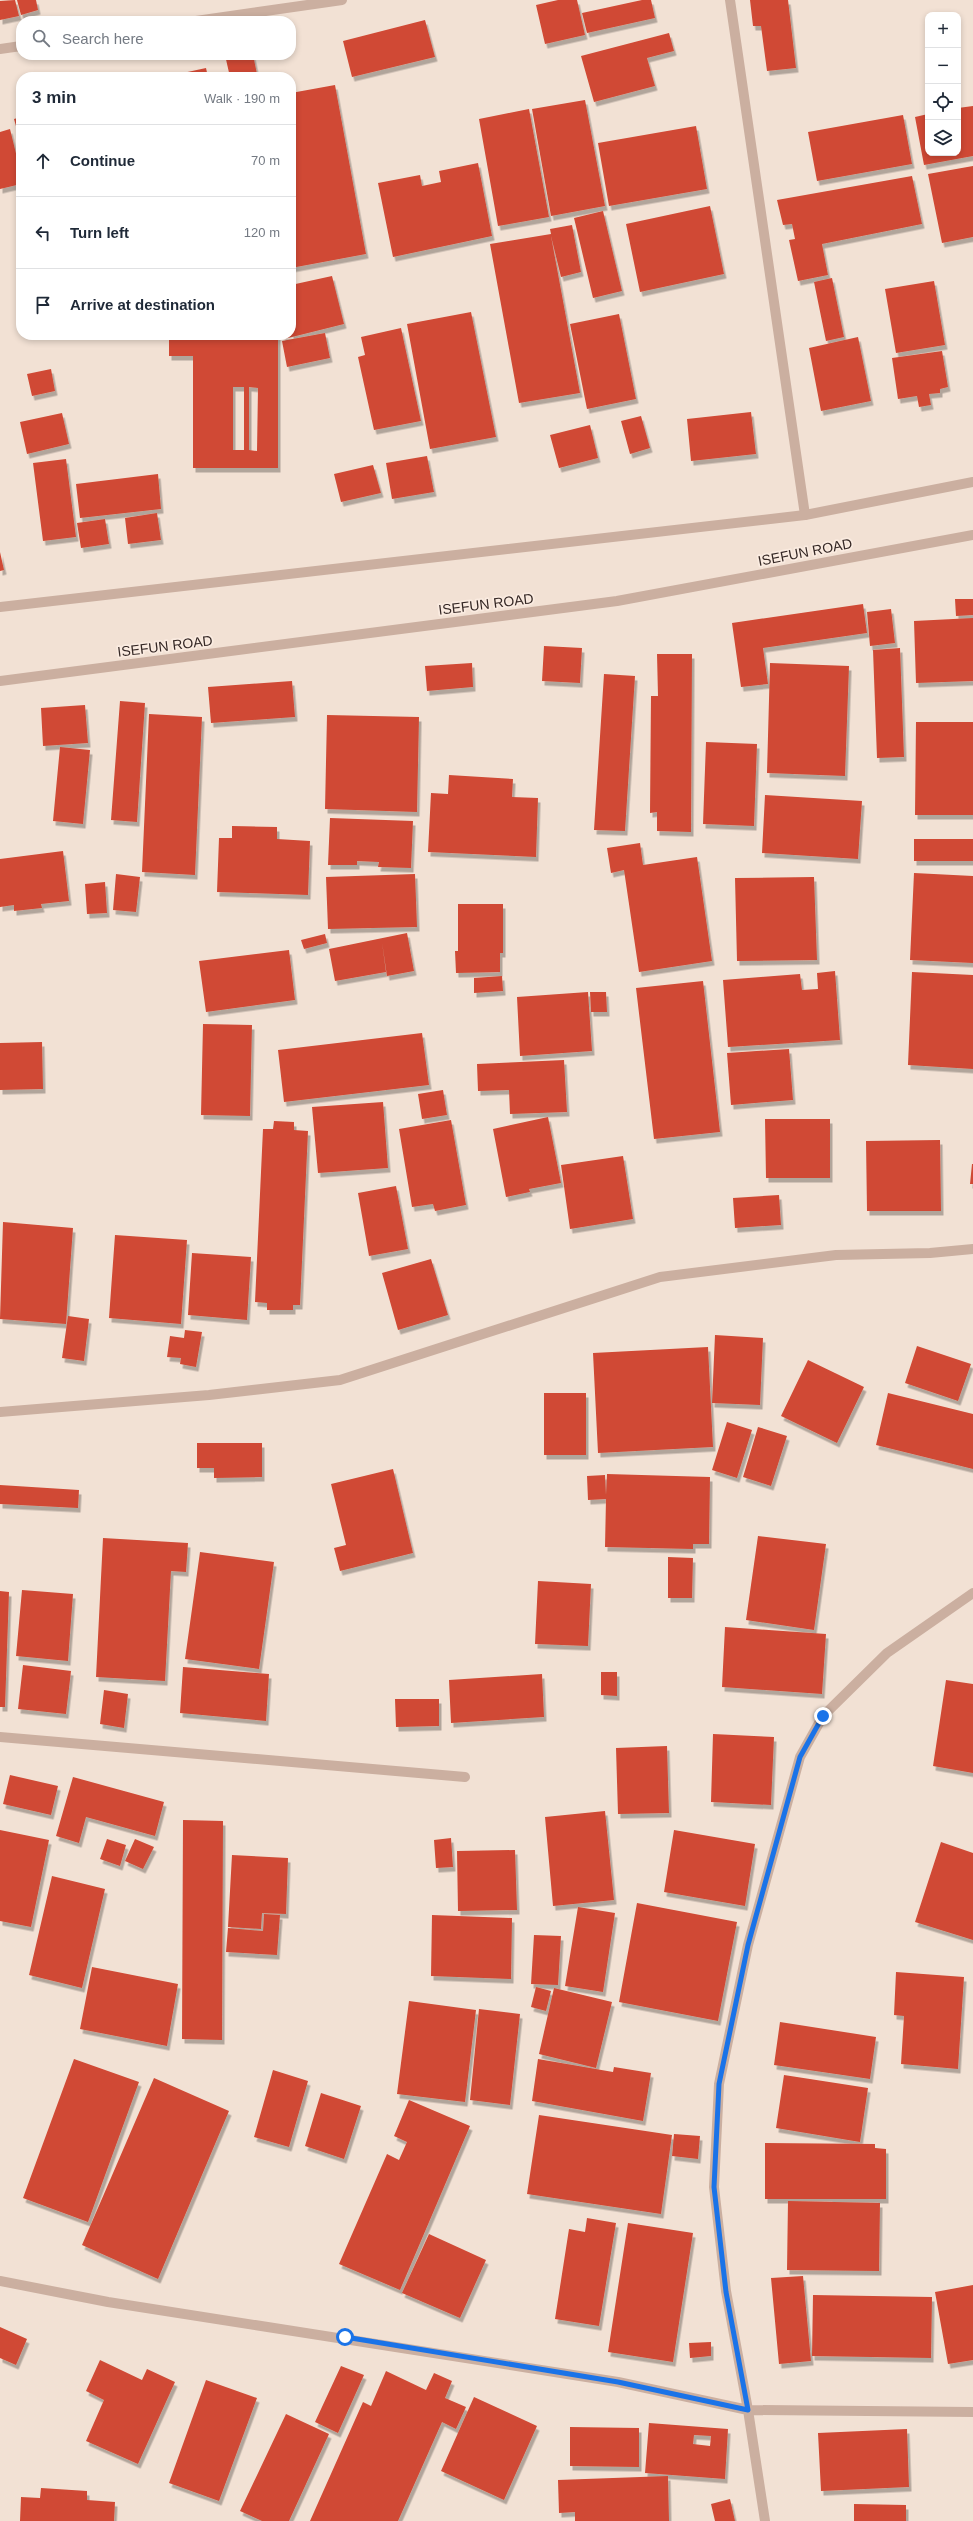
<!DOCTYPE html>
<meta charset="utf-8">
<style>
body{margin:0;font-family:Helvetica,sans-serif;background:#f6f6f7;color:#1f2937}
.controls{position:absolute;right:12px;top:12px;display:grid;overflow:hidden;border-radius:8px;box-shadow:0 2px 6px #0003}
.controls button{width:36px;height:36px;display:grid;place-items:center;padding:0;border:0;border-bottom:1px solid #e0e1e3;background:#fff;color:#1f2937;font:20px sans-serif}
.stop{position:absolute;width:12px;height:12px;margin:-9px;border:3px solid #1a73e8;border-radius:50%;background:#fff}
.stop.end{background:#1a73e8;border-color:#fff;box-shadow:0 1px 4px #0008}
.list{margin:0;padding:0;list-style:none}
h2{display:flex;justify-content:space-between;align-items:center;height:52px;margin:0;padding:0 16px;font-size:17px}
h2 small{font-size:13px;font-weight:400;color:#747a83}
.list li{display:grid;grid-template-columns:26px 1fr auto;gap:12px;align-items:center;box-sizing:border-box;height:72px;padding:0 16px;border-top:1px solid #e0e1e3}
.list b{display:block;font-size:15px;white-space:nowrap}
.list em{font-size:13px;font-style:normal;color:#747a83}
.icon{flex:none;width:22px;height:22px;fill:none;stroke:currentColor;stroke-width:2;stroke-linecap:round;stroke-linejoin:round}
.map{position:relative;flex:none;width:973px;height:2521px;overflow:hidden}
.search{position:absolute;background:#fff;box-shadow:0 2px 6px #0003;left:16px;top:16px;width:280px;height:44px;display:flex;align-items:center;gap:10px;box-sizing:border-box;padding:0 14px;border-radius:16px;color:#747a83;font-size:15px}
.panel{position:absolute;background:#fff;box-shadow:0 2px 6px #0003;left:16px;top:72px;width:280px;height:268px;border-radius:16px}
.map>svg:first-child{display:block}
.building{fill:#d04934;fill-rule:evenodd;filter:url(#shadow)}
.lines{fill:none;stroke-linecap:round;stroke-linejoin:round}
.minor{stroke:#cbafa0;stroke-width:10}
.tertiary{stroke:#cbafa0;stroke-width:10}
.route{stroke:#1a73e8;stroke-width:5}
.labels{text-anchor:middle;stroke-width:3.5;stroke-linejoin:round;paint-order:stroke}
.street-label{font-size:14px;fill:#342724;stroke:#faebe0}
</style>
<div class="map">
<svg width="973" height="2521" viewBox="0 0 973 2521">
<defs>
<filter id="shadow"><feDropShadow dx="2.5" dy="4.5" stdDeviation="0" flood-color="#0004"/></filter>
</defs>
<rect width="100%" height="100%" fill="#f2e1d4"/>
<path class="building" d="M 15,0 L 19,16 L 0,20 L 0,1 Z
M 17,0 L 36,0 L 38,10 L 21,15 Z
M 558,0 L 577,0 L 585,35 L 545,44 L 536,5 Z
M 642,0 L 651,0 L 655,18 L 587,33 L 582,13 Z
M 750,0 L 788,0 L 796,68 L 767,71 L 761,26 L 753,26 Z
M 425,20 L 435,57 L 352,77 L 343,41 Z
M 669,33 L 674,51 L 647,58 L 655,86 L 594,102 L 581,56 Z
M 225,55 L 253,55 L 257,74 L 230,77 Z
M 206,68 L 208,77 L 169,77 L 169,76 Z
M 335,85 L 366,254 L 291,268 L 291,93 Z
M 585,100 L 605,206 L 551,216 L 532,109 Z
M 973,106 L 973,156 L 924,165 L 915,117 L 928,114 L 928,153 L 958,153 L 958,108 Z
M 529,109 L 549,217 L 498,226 L 479,119 Z
M 903,115 L 912,164 L 817,181 L 808,132 Z
M 21,117 L 21,144 L 14,119 Z
M 696,126 L 707,189 L 609,206 L 598,143 Z
M 10,129 L 21,174 L 21,184 L 0,189 L 0,132 Z
M 478,163 L 492,236 L 393,257 L 378,183 L 420,175 L 422,186 L 441,182 L 439,171 Z
M 973,166 L 973,237 L 942,243 L 928,174 Z
M 912,176 L 922,224 L 822,244 L 828,275 L 798,281 L 789,240 L 795,239 L 792,224 L 783,225 L 777,200 Z
M 710,206 L 724,274 L 640,292 L 626,224 Z
M 603,211 L 622,291 L 593,298 L 574,218 Z
M 572,225 L 581,272 L 561,277 L 551,236 L 580,393 L 519,403 L 490,244 L 551,234 L 550,229 Z
M 332,276 L 344,324 L 284,339 L 283,335 L 291,335 L 291,285 Z
M 832,278 L 844,337 L 826,341 L 814,282 Z
M 934,281 L 945,345 L 896,353 L 885,289 Z
M 471,312 L 496,437 L 430,449 L 407,324 Z
M 619,314 L 636,399 L 587,409 L 570,324 Z
M 401,328 L 421,421 L 374,430 L 358,357 L 365,355 L 361,337 Z
M 325,333 L 330,358 L 287,367 L 282,341 Z
M 169,335 L 278,335 L 278,468 L 193,468 L 193,356 L 169,356 ZM 233,387 L 244,387 L 244,450 L 233,450 ZM 249,387 L 258,388 L 257,451 L 249,450 Z
M 858,337 L 871,401 L 821,411 L 809,348 Z
M 942,351 L 948,387 L 940,389 L 940,393 L 929,394 L 931,405 L 919,407 L 917,396 L 898,399 L 892,358 Z
M 51,369 L 55,391 L 32,396 L 27,374 Z
M 751,412 L 756,454 L 691,461 L 687,419 Z
M 62,413 L 69,444 L 27,454 L 20,422 Z
M 641,416 L 650,448 L 630,454 L 621,421 Z
M 590,425 L 598,458 L 559,468 L 550,435 Z
M 427,456 L 434,492 L 392,499 L 386,463 Z
M 66,459 L 76,537 L 43,541 L 33,463 Z
M 373,465 L 381,493 L 341,502 L 334,474 Z
M 158,474 L 161,509 L 80,518 L 76,484 Z
M 157,513 L 161,540 L 128,544 L 125,518 Z
M 105,519 L 109,544 L 81,548 L 77,523 Z
M 0,552 L 4,570 L 0,571 Z
M 955,599 L 973,599 L 973,615 L 956,616 Z
M 863,604 L 867,633 L 763,648 L 768,684 L 741,687 L 732,623 Z
M 891,609 L 895,643 L 870,646 L 867,612 Z
M 973,618 L 973,681 L 916,683 L 914,621 Z
M 544,646 L 582,648 L 580,683 L 542,681 Z
M 900,648 L 904,757 L 877,758 L 873,650 Z
M 657,654 L 692,654 L 691,832 L 657,831 L 657,812 L 650,813 L 651,696 L 658,696 Z
M 472,663 L 473,687 L 427,691 L 425,666 Z
M 770,663 L 849,666 L 845,776 L 767,773 Z
M 604,674 L 635,676 L 625,831 L 594,830 Z
M 292,681 L 295,717 L 211,723 L 208,687 Z
M 120,701 L 145,703 L 137,822 L 111,820 Z
M 85,705 L 88,743 L 43,746 L 41,708 Z
M 149,714 L 202,717 L 195,875 L 142,872 Z
M 327,715 L 419,717 L 417,812 L 325,809 Z
M 916,722 L 973,722 L 973,815 L 915,815 Z
M 706,742 L 757,744 L 754,826 L 703,824 Z
M 60,747 L 90,750 L 83,824 L 53,821 Z
M 449,775 L 513,779 L 512,797 L 538,798 L 536,857 L 428,852 L 431,793 L 448,794 Z
M 765,795 L 862,801 L 858,859 L 762,853 Z
M 330,818 L 413,821 L 411,868 L 378,867 L 379,862 L 357,861 L 357,865 L 328,865 Z
M 232,826 L 277,827 L 277,839 L 310,841 L 308,895 L 217,892 L 219,838 L 232,838 Z
M 914,839 L 973,839 L 973,861 L 914,861 Z
M 640,843 L 643,865 L 697,857 L 712,961 L 639,972 L 624,870 L 611,873 L 607,848 Z
M 63,851 L 69,901 L 41,904 L 42,908 L 14,911 L 14,905 L 0,907 L 0,859 Z
M 914,873 L 973,876 L 973,963 L 910,960 Z
M 116,874 L 140,877 L 136,912 L 113,910 Z
M 415,874 L 417,927 L 328,929 L 326,877 Z
M 814,877 L 817,960 L 737,961 L 735,878 Z
M 105,882 L 107,913 L 87,914 L 85,884 Z
M 458,904 L 503,904 L 503,953 L 500,953 L 500,972 L 456,973 L 455,951 L 458,951 Z
M 407,933 L 414,971 L 387,976 L 382,942 L 386,972 L 335,981 L 329,949 Z
M 325,934 L 327,943 L 304,949 L 301,940 Z
M 289,950 L 295,1000 L 206,1012 L 199,961 Z
M 835,971 L 840,1040 L 728,1047 L 723,980 L 800,974 L 802,990 L 818,989 L 817,973 Z
M 912,972 L 973,975 L 973,1069 L 908,1065 Z
M 502,976 L 503,991 L 474,993 L 474,978 Z
M 703,981 L 720,1132 L 654,1139 L 636,988 Z
M 588,992 L 592,1051 L 520,1056 L 517,997 Z
M 590,992 L 606,992 L 607,1012 L 591,1012 Z
M 203,1024 L 252,1025 L 250,1116 L 201,1115 Z
M 422,1033 L 429,1085 L 284,1102 L 278,1050 Z
M 42,1042 L 43,1089 L 0,1090 L 0,1043 Z
M 789,1049 L 793,1100 L 731,1105 L 727,1053 Z
M 564,1060 L 567,1112 L 510,1114 L 509,1090 L 478,1091 L 477,1064 Z
M 443,1090 L 447,1115 L 422,1119 L 418,1094 Z
M 383,1102 L 388,1168 L 318,1173 L 312,1107 Z
M 548,1117 L 561,1183 L 529,1189 L 530,1192 L 506,1197 L 493,1129 Z
M 765,1119 L 830,1119 L 830,1178 L 766,1178 Z
M 451,1120 L 466,1205 L 435,1211 L 433,1204 L 412,1207 L 399,1129 Z
M 274,1121 L 294,1122 L 294,1130 L 308,1131 L 300,1305 L 293,1305 L 293,1310 L 267,1310 L 267,1303 L 255,1302 L 263,1129 L 273,1129 Z
M 940,1140 L 941,1211 L 867,1211 L 866,1141 Z
M 623,1156 L 633,1219 L 570,1229 L 561,1165 Z
M 972,1164 L 973,1164 L 973,1184 L 970,1184 Z
M 396,1186 L 408,1249 L 369,1256 L 358,1193 Z
M 779,1195 L 781,1225 L 735,1228 L 733,1198 Z
M 3,1222 L 73,1228 L 66,1324 L 0,1319 Z
M 115,1235 L 187,1240 L 181,1324 L 109,1318 Z
M 192,1253 L 251,1257 L 247,1320 L 188,1315 Z
M 431,1259 L 448,1315 L 398,1330 L 382,1273 Z
M 68,1316 L 89,1319 L 84,1361 L 62,1358 Z
M 185,1330 L 202,1332 L 196,1367 L 180,1364 L 181,1358 L 167,1357 L 170,1336 L 184,1338 Z
M 715,1335 L 763,1338 L 760,1405 L 712,1403 Z
M 917,1346 L 971,1364 L 958,1401 L 905,1383 Z
M 708,1347 L 713,1447 L 598,1453 L 593,1353 Z
M 808,1360 L 864,1387 L 837,1443 L 781,1416 Z
M 544,1393 L 586,1393 L 586,1455 L 544,1455 Z
M 888,1393 L 973,1414 L 973,1469 L 876,1445 Z
M 727,1422 L 752,1430 L 737,1478 L 712,1470 Z
M 758,1427 L 787,1436 L 771,1486 L 743,1477 Z
M 197,1443 L 262,1443 L 262,1477 L 214,1478 L 214,1468 L 197,1468 Z
M 393,1469 L 413,1553 L 340,1571 L 334,1548 L 346,1545 L 331,1484 Z
M 607,1474 L 710,1477 L 709,1544 L 693,1544 L 693,1549 L 605,1547 L 606,1499 L 588,1500 L 587,1476 L 605,1475 L 606,1495 Z
M 0,1485 L 79,1490 L 78,1508 L 0,1504 Z
M 758,1536 L 826,1544 L 814,1630 L 746,1620 Z
M 103,1538 L 188,1543 L 186,1572 L 171,1571 L 165,1681 L 96,1677 Z
M 200,1552 L 274,1562 L 259,1669 L 185,1659 Z
M 668,1557 L 693,1558 L 692,1598 L 668,1598 Z
M 538,1581 L 591,1584 L 588,1646 L 535,1644 Z
M 22,1590 L 73,1594 L 68,1661 L 16,1656 Z
M 0,1591 L 9,1592 L 5,1707 L 0,1707 Z
M 725,1627 L 826,1634 L 822,1694 L 722,1687 Z
M 23,1665 L 71,1671 L 66,1714 L 18,1709 Z
M 183,1667 L 269,1674 L 266,1721 L 180,1713 Z
M 601,1672 L 617,1672 L 617,1696 L 601,1695 Z
M 542,1674 L 544,1717 L 451,1723 L 449,1680 Z
M 946,1680 L 973,1684 L 973,1773 L 933,1766 Z
M 104,1690 L 128,1694 L 124,1728 L 100,1724 Z
M 395,1699 L 439,1699 L 439,1726 L 396,1727 Z
M 713,1734 L 774,1737 L 771,1805 L 711,1802 Z
M 667,1746 L 669,1813 L 618,1814 L 616,1748 Z
M 10,1775 L 58,1786 L 51,1815 L 3,1804 Z
M 73,1777 L 164,1802 L 155,1836 L 86,1817 L 79,1843 L 56,1836 Z
M 605,1811 L 614,1900 L 553,1906 L 545,1817 Z
M 183,1820 L 223,1821 L 222,2040 L 182,2039 Z
M 0,1830 L 49,1840 L 31,1927 L 0,1921 Z
M 674,1830 L 755,1844 L 745,1906 L 664,1892 Z
M 451,1838 L 453,1867 L 436,1868 L 434,1840 Z
M 107,1839 L 126,1845 L 120,1866 L 100,1859 Z
M 135,1839 L 154,1847 L 143,1869 L 125,1861 Z
M 941,1842 L 973,1853 L 973,1940 L 915,1922 Z
M 515,1850 L 517,1910 L 458,1911 L 457,1851 Z
M 232,1855 L 288,1858 L 286,1914 L 262,1913 L 261,1929 L 228,1927 Z
M 52,1876 L 105,1889 L 82,1988 L 29,1975 Z
M 637,1903 L 737,1922 L 718,2021 L 619,2002 Z
M 578,1907 L 615,1913 L 603,1992 L 565,1986 Z
M 264,1914 L 280,1915 L 277,1955 L 226,1952 L 228,1928 L 263,1931 Z
M 432,1915 L 512,1918 L 511,1979 L 431,1976 Z
M 534,1935 L 561,1936 L 558,1985 L 531,1984 Z
M 92,1967 L 178,1984 L 167,2046 L 80,2029 Z
M 896,1972 L 964,1977 L 958,2069 L 901,2064 L 904,2016 L 894,2015 Z
M 536,1987 L 551,1991 L 546,2011 L 531,2007 Z
M 554,1988 L 612,2002 L 596,2068 L 539,2054 Z
M 409,2001 L 476,2010 L 465,2102 L 397,2094 Z
M 479,2009 L 520,2014 L 510,2105 L 470,2100 Z
M 780,2022 L 876,2037 L 870,2079 L 774,2065 Z
M 74,2059 L 139,2082 L 88,2222 L 23,2198 Z
M 538,2059 L 613,2072 L 614,2067 L 651,2073 L 643,2121 L 532,2101 Z
M 273,2070 L 308,2081 L 289,2147 L 254,2137 Z
M 784,2075 L 868,2088 L 860,2142 L 776,2128 Z
M 154,2078 L 229,2111 L 158,2279 L 82,2245 Z
M 321,2093 L 361,2106 L 344,2159 L 305,2146 Z
M 409,2100 L 470,2126 L 400,2290 L 339,2264 L 387,2154 L 399,2160 L 407,2142 L 394,2136 Z
M 539,2115 L 672,2135 L 661,2214 L 527,2194 Z
M 674,2134 L 700,2136 L 698,2159 L 672,2156 Z
M 765,2143 L 875,2144 L 875,2148 L 886,2149 L 886,2199 L 765,2199 Z
M 788,2201 L 880,2203 L 879,2271 L 787,2270 Z
M 587,2218 L 616,2223 L 599,2326 L 555,2319 L 569,2229 L 585,2232 Z
M 628,2223 L 693,2233 L 673,2362 L 608,2352 Z
M 429,2234 L 486,2260 L 460,2318 L 402,2293 Z
M 803,2276 L 811,2361 L 779,2364 L 771,2278 Z
M 973,2285 L 973,2360 L 948,2364 L 935,2292 Z
M 813,2295 L 932,2297 L 931,2358 L 812,2356 Z
M 0,2327 L 27,2339 L 16,2365 L 0,2358 Z
M 711,2342 L 711,2356 L 690,2358 L 689,2343 Z
M 100,2360 L 142,2380 L 147,2369 L 175,2382 L 138,2464 L 86,2441 L 104,2400 L 86,2391 Z
M 341,2366 L 364,2375 L 338,2433 L 315,2422 Z
M 386,2371 L 426,2390 L 434,2373 L 452,2381 L 445,2398 L 466,2407 L 456,2429 L 442,2422 L 398,2521 L 310,2521 L 363,2402 L 371,2406 Z
M 206,2380 L 257,2398 L 219,2501 L 169,2483 Z
M 474,2397 L 537,2426 L 504,2500 L 441,2471 Z
M 286,2414 L 329,2434 L 289,2521 L 262,2521 L 240,2511 Z
M 649,2423 L 728,2429 L 725,2479 L 645,2473 ZM 694,2435 L 711,2436 L 710,2446 L 693,2444 Z
M 570,2427 L 639,2428 L 639,2467 L 570,2466 Z
M 907,2429 L 909,2487 L 821,2491 L 818,2433 Z
M 668,2476 L 669,2521 L 575,2521 L 575,2512 L 559,2513 L 558,2480 Z
M 41,2488 L 87,2491 L 87,2500 L 115,2502 L 114,2521 L 20,2521 L 21,2497 L 40,2498 Z
M 730,2499 L 735,2521 L 715,2521 L 711,2504 Z
M 854,2504 L 906,2505 L 906,2521 L 854,2521 Z"/>
<g class="lines">
<path class="minor" d="M 730,0 L 805,515
M 196,21 L 342,0
M 0,49 L 21,46
M 0,1412 L 209,1395 L 340,1380 L 660,1277 L 836,1255 L 930,1253 L 973,1249
M 0,1737 L 465,1777
M 0,2281 L 108,2302 L 618,2382 L 748,2410 L 973,2412
M 765,2521 L 748,2410 L 726,2291 L 714,2187 L 719,2084 L 748,1945 L 800,1757 L 823,1716 L 887,1653 L 973,1593"/>
<path class="tertiary" d="M 0,607 L 805,515 L 973,482
M 0,681 L 617,601 L 973,535"/>
</g>
<g class="lines">
<path class="route" d="M 345,2337 L 618,2382 L 748,2410 L 726,2292 L 714,2187 L 719,2084 L 748,1945 L 800,1757 L 823,1716"/>
</g>
<g class="labels">
<g class="street-label">
<text transform="translate(805 552) rotate(-11)" y="5">ISEFUN ROAD</text>
<text transform="translate(486 604) rotate(-7)" y="5">ISEFUN ROAD</text>
<text transform="translate(165 646) rotate(-7)" y="5">ISEFUN ROAD</text>
</g>
</g>
</svg>
<div class="controls">
<button>+</button>
<button>−</button>
<button><svg class="icon" aria-label="locate" viewBox="0 0 24 24"><circle cx="12" cy="12" r="6"/><path d="M12 2v4M12 18v4M2 12h4M18 12h4"/></svg></button>
<button><svg class="icon" aria-label="layers" viewBox="0 0 24 24"><path d="M12 4l9 5-9 5-9-5zM3 14l9 5 9-5"/></svg></button>
</div>
<div class="stop" style="left:345px;top:2337px"></div>
<div class="stop end" style="left:823px;top:1716px"></div>
<div class="search"><svg class="icon" aria-label="search" viewBox="0 0 24 24"><circle cx="10" cy="10" r="6"/><path d="M15 15l6 6"/></svg>Search here</div>
<section class="panel">
<h2>3 min<small>Walk · 190 m</small></h2>
<ul class="list">
<li><svg class="icon" aria-label="ahead" viewBox="0 0 24 24"><path d="M12 20V5M6 11l6-6 6 6"/></svg><div><b>Continue</b></div><em>70 m</em></li>
<li><svg class="icon" aria-label="left" viewBox="0 0 24 24"><path d="M17 20v-9H6M10 6l-5 5 5 5"/></svg><div><b>Turn left</b></div><em>120 m</em></li>
<li><svg class="icon" aria-label="arrive" viewBox="0 0 24 24"><path d="M6 21V4h12l-3 4 3 4H6"/></svg><div><b>Arrive at destination</b></div></li>
</ul>
</section>
</div>
